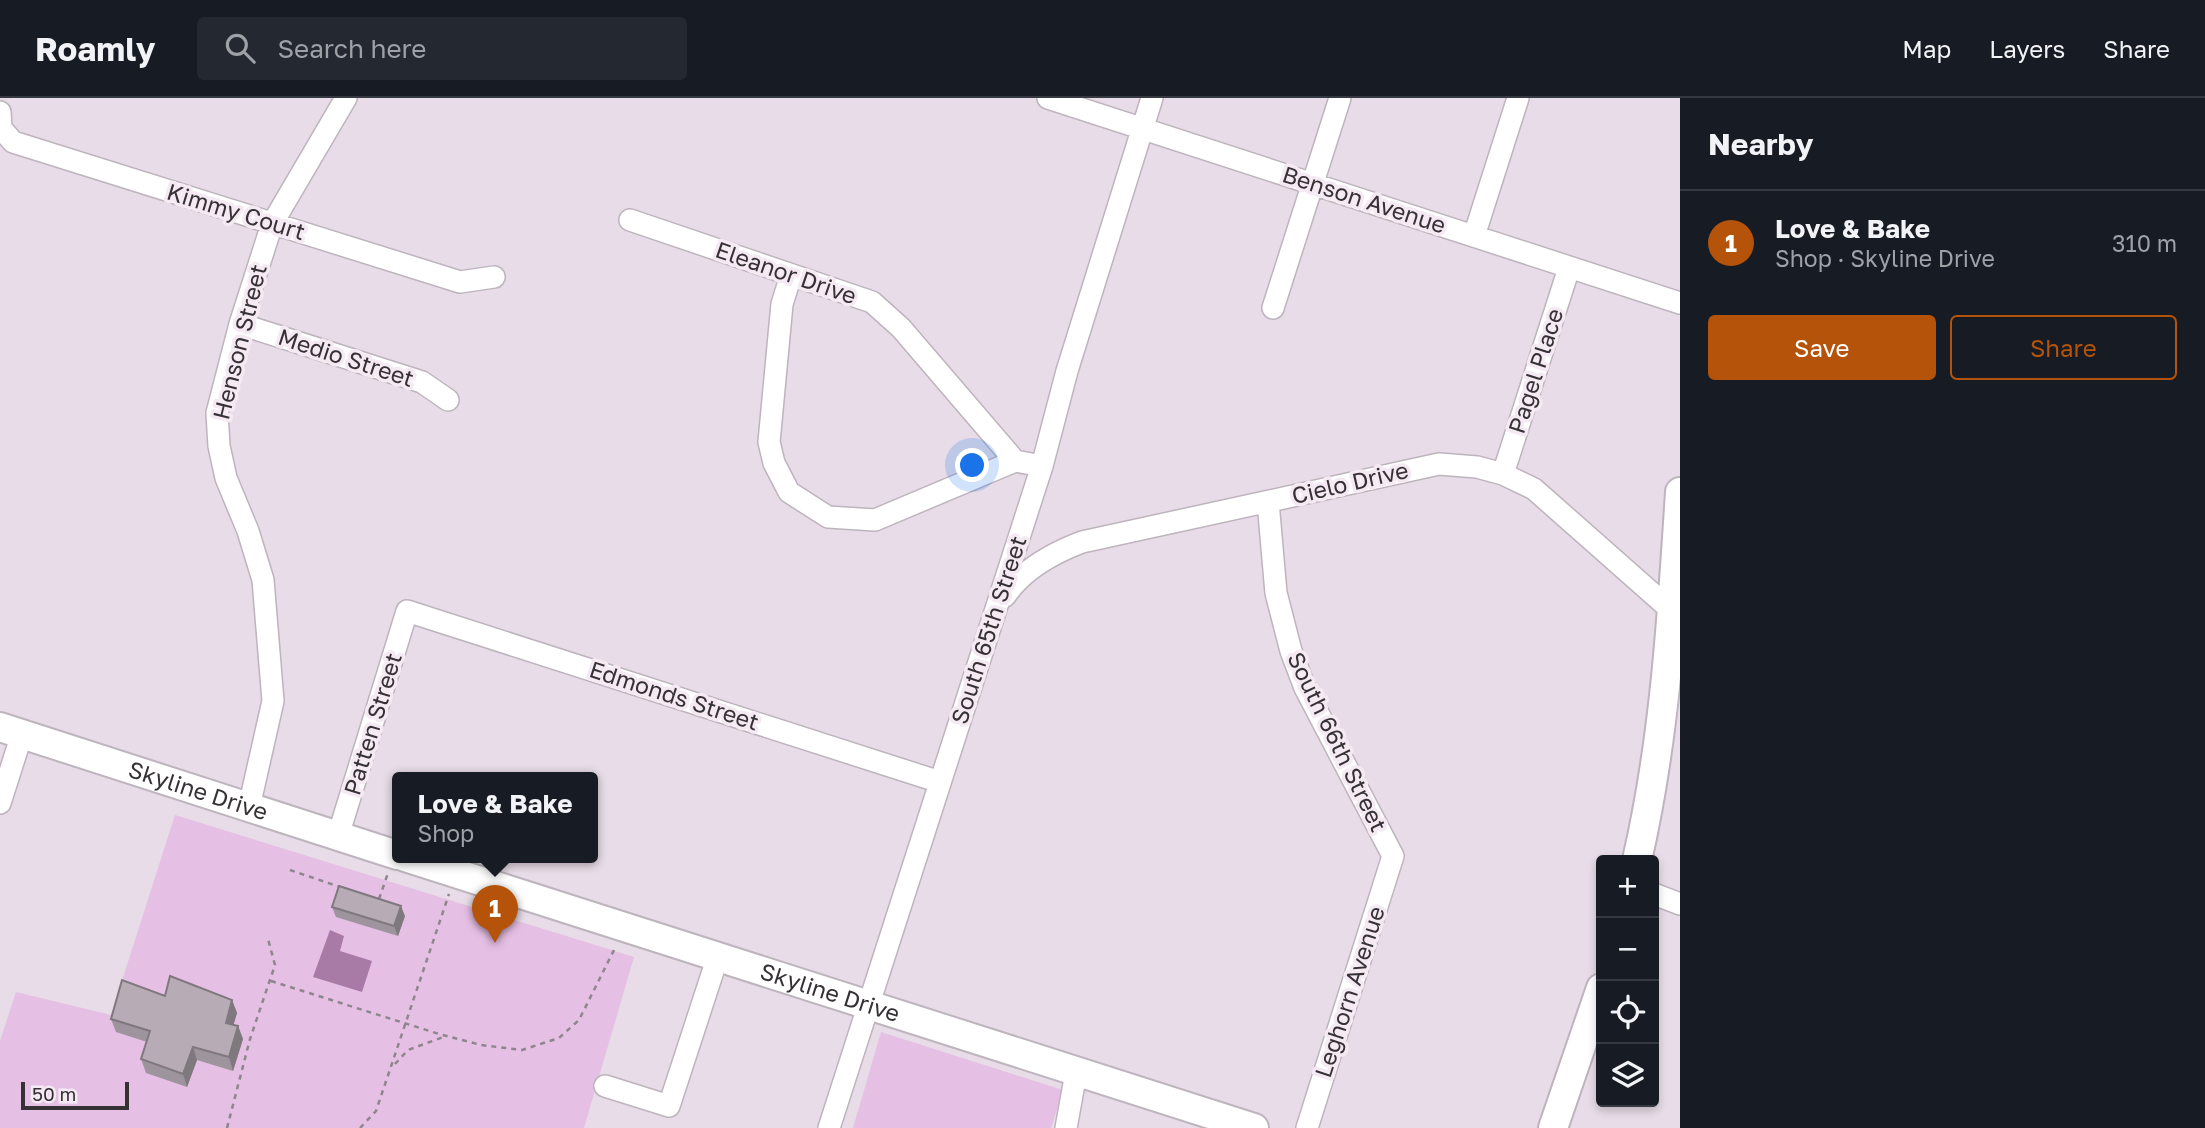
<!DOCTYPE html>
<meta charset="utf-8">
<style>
body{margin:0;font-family:"Golos Text",sans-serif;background:#242831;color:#f1f3f6}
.controls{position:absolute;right:21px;bottom:21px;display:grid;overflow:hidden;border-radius:7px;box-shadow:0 4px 10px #0003}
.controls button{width:63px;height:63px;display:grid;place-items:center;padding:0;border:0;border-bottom:2px solid #363941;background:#171b24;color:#f1f3f6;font:35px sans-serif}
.scale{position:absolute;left:21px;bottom:18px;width:108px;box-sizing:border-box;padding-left:7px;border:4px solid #353135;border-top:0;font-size:19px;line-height:24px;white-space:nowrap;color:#353135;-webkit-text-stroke:5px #f5e9f4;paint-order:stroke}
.you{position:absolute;left:973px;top:368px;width:24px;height:24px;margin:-18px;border:5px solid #fff;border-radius:50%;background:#1a73e8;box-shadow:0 0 0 10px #1a73e833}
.badge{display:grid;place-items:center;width:46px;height:46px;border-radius:50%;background:#b45309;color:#fff;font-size:23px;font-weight:700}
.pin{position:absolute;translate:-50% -58px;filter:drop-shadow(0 2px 4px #0008)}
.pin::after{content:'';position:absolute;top:37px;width:24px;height:21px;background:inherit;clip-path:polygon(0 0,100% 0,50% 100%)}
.popup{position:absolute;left:392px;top:674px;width:206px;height:91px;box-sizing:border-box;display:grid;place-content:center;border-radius:7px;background:#171b24;filter:drop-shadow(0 2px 5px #0005);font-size:23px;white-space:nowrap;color:#9ea1a6}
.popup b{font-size:26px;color:#f1f3f6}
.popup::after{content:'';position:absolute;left:50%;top:100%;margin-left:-14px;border:14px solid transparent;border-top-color:#171b24}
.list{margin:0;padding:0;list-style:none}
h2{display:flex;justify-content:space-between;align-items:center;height:91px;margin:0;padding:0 28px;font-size:30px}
h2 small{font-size:23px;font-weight:400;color:#9ea1a6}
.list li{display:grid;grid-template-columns:46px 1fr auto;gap:21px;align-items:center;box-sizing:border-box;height:105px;padding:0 28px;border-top:2px solid #363941}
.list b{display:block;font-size:26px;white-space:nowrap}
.list p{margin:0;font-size:23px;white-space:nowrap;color:#9ea1a6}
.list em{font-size:23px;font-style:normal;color:#9ea1a6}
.actions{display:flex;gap:14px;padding:21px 28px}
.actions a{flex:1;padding:16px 0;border:2px solid #b45309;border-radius:7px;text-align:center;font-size:24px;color:#b45309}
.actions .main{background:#b45309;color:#fff}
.icon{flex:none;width:38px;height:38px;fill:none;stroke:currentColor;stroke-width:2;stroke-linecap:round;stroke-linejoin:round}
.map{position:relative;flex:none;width:1680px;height:1030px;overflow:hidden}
header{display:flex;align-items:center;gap:42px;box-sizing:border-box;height:98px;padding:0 35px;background:#171b24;border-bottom:2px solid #363941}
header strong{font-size:33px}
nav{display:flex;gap:38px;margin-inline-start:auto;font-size:24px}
.search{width:490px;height:63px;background:#242831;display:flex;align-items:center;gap:18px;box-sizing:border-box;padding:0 24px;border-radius:7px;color:#9ea1a6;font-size:26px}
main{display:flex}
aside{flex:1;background:#171b24}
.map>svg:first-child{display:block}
.green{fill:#e6bfe4}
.water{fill:#a77ba6}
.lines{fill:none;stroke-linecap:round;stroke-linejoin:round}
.minor-casing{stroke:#beb4bd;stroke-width:24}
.major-casing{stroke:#beb4bd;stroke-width:32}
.path{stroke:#8d868d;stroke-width:2.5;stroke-dasharray:5 5;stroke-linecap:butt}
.minor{stroke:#fff;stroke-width:21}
.major{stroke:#fff;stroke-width:28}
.wall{fill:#9d949d}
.shaded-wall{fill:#80787f}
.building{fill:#b7acb6;stroke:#80787f;stroke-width:2}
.labels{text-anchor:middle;stroke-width:7;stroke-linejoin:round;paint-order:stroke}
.street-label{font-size:23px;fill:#353135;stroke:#f5e9f4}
</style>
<header>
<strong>Roamly</strong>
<div class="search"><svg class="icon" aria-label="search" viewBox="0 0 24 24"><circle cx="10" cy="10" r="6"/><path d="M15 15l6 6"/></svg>Search here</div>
<nav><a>Map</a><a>Layers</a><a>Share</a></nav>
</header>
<main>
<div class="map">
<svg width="1680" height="1030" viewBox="0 0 1680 1030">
<rect width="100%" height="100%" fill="#e7dce7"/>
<path class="green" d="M 175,717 L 634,859 L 584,1030 L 0,1030 L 0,943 L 16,894 L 111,917 Z
M 881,934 L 1063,992 L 1051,1030 L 853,1030 Z"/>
<path class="water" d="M 330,832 L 344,838 L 340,853 L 372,863 L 362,894 L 313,879 Z"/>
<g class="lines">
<g class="minor-casing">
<path id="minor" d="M 1048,0 L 1680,205
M 0,14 L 1,30 L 13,44 L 460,184 L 494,179
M 630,122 L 872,204 L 901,230 L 1015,363 L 1042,368
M 1474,138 L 1518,0
M 794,179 L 788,187 L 782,206 L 769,344 L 774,365 L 789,394 L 828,419 L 875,422 L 1015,363
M 1273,210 L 1340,0
M 240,226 L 422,284 L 448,302
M 1503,376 L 1569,170
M 1268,404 L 1276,495 L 1291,553 L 1305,590 L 1393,758 L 1307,1030
M 1005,498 C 1023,471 1053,455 1082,444 L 1439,366 L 1477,369 L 1503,376 L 1534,391 L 1680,520
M 0,705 L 22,636
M 249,709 L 273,603 L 263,482 L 248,433 L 226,380 L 219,348 L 217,315 L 240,226 L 272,126 L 346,0
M 338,738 L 407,513 L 940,684
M 1654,796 L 1680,806
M 605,988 L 669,1008 L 718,858
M 829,1030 L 1042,368 L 1067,273 L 1152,0
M 1066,1030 L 1076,975"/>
</g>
<g class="major-casing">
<g id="major">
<path id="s1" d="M 0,629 L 397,757"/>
<path id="s2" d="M 405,759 L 1254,1030"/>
<path d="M 1637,762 C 1665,641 1672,518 1680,394"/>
<path d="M 1553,1030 L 1601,890"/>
</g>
</g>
<path class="path" d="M 290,772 L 340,789
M 379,801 L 388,775
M 271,883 L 439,936 L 481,947 L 522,952 L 559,940 L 579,922 L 616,848
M 395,966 L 408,952 L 446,938
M 227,1030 L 250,941 L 275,867 L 268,841
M 360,1030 L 376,1013 L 449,796"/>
<use href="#minor" class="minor"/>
<use href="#major" class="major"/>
</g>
<path class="wall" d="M 332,809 L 405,818 L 398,838 L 336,819 Z
M 165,898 L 232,902 L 237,915 L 233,927 L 238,928 L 243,941 L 233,973 L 197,962 L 187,989 L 146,975 L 141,961 L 147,944 L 116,934 L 111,921 Z"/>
<path class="shaded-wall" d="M 401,808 L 405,818 L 398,838 L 394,828 Z
M 232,902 L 237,915 L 230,939 L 226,925 Z
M 238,928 L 243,941 L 233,973 L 229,959 Z
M 193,949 L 197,962 L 187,989 L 183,976 Z"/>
<path class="building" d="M 339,788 L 401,808 L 394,828 L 332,809 Z
M 170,878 L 232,902 L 226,925 L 238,928 L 229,959 L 193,949 L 183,976 L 141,961 L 150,933 L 111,921 L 122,882 L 165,898 Z"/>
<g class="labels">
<g class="street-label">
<text transform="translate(1364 102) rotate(18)" y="8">Benson Avenue</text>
<text transform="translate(236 114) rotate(17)" y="8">Kimmy Court</text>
<text transform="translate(786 175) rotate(19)" y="8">Eleanor Drive</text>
<text transform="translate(240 244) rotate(-76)" y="8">Henson Street</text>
<text transform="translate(346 260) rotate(18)" y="8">Medio Street</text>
<text transform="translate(1536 273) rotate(-72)" y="8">Pagel Place</text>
<text transform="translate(1350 385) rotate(-13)" y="8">Cielo Drive</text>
<text transform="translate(989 532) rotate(-72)" y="8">South 65th Street</text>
<text transform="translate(674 598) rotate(18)" y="8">Edmonds Street</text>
<text transform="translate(373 626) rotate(-73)" y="8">Patten Street</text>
<text transform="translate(1337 644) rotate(64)" y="8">South 66th Street</text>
<text dy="8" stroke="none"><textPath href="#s1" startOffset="208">Skyline Drive</textPath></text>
<text transform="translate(1350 894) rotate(-72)" y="8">Leghorn Avenue</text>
<text dy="8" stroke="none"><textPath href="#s2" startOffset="446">Skyline Drive</textPath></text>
</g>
</g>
</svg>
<div class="controls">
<button>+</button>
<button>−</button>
<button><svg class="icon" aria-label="locate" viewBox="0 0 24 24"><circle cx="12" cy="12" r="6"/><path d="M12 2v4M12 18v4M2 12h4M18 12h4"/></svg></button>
<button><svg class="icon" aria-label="layers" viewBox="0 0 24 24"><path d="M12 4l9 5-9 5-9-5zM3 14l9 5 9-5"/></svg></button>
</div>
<div class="scale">50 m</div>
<div class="you"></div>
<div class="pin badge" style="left:495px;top:845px">1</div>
<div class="popup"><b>Love &amp; Bake</b>Shop</div>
</div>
<aside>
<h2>Nearby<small></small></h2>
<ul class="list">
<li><span class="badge">1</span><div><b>Love &amp; Bake</b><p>Shop · Skyline Drive</p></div><em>310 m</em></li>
</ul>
<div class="actions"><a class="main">Save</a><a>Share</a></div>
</aside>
</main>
